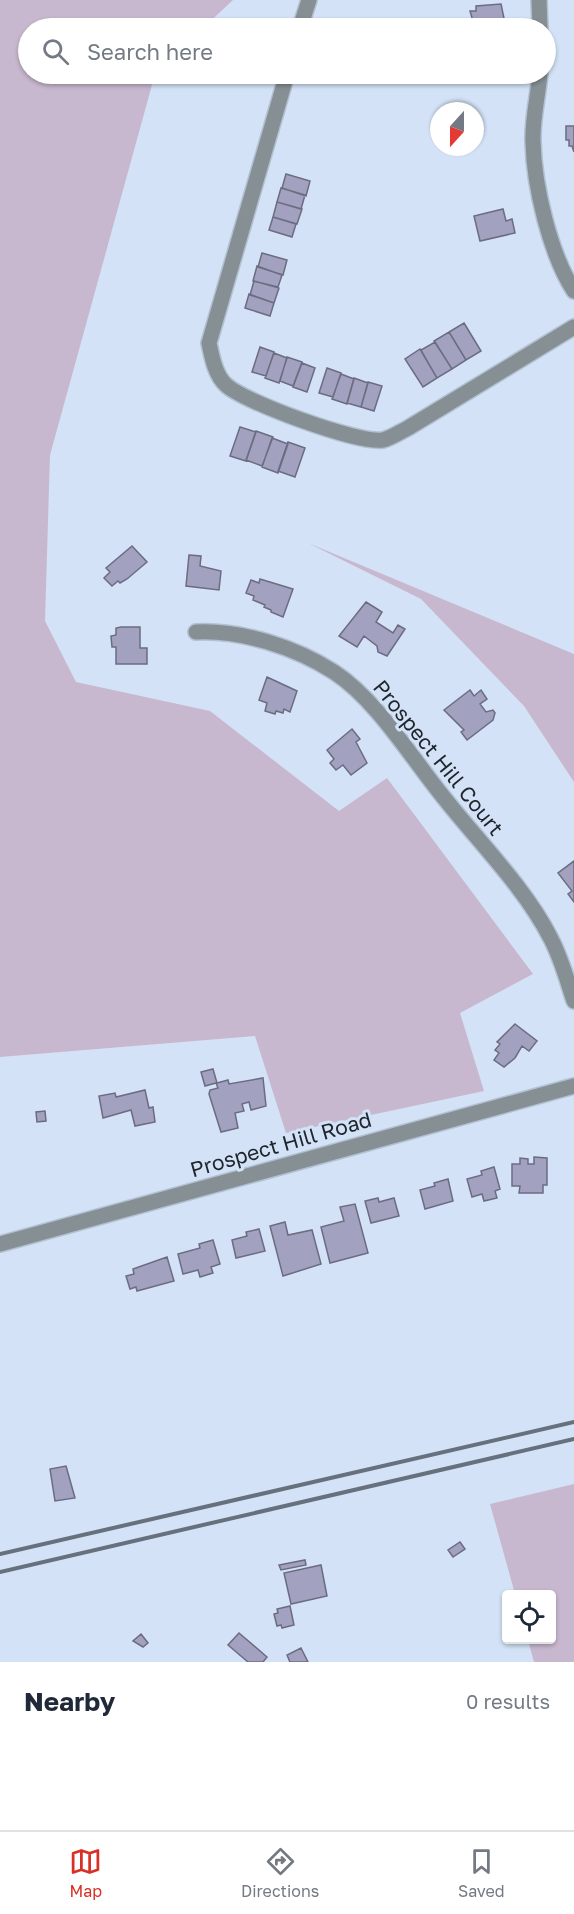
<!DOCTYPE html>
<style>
body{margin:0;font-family:"Golos Text",sans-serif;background:#f6f6f7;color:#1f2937}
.controls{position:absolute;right:18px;bottom:18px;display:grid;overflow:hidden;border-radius:6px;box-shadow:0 2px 4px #0004}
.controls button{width:54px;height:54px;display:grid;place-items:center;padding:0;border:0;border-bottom:2px solid #e0e1e3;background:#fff;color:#1f2937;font:30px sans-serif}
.compass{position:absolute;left:430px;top:102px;width:54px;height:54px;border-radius:50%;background:#fff;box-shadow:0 2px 4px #0004;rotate:201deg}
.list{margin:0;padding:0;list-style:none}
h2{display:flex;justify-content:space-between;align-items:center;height:78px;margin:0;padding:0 24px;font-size:26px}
h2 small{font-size:20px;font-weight:400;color:#747a83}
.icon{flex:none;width:33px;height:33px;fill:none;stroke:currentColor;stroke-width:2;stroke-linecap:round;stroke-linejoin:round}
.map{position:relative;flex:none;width:574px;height:1662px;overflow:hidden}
.search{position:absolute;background:#fff;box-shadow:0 2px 4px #0004;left:18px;right:18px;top:18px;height:66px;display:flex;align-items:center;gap:15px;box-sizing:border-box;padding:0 21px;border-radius:33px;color:#747a83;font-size:22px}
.sheet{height:168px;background:#fff}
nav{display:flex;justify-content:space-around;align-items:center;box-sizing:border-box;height:84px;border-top:2px solid #e0e1e3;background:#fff;font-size:16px;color:#747a83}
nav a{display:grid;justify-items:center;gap:3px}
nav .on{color:#d93025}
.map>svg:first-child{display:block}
.green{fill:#c8b8cf}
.building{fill:#a2a2c0;stroke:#6c6c81;stroke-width:1.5}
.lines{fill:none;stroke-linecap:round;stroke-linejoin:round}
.minor-casing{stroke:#b2c0d1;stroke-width:18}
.minor{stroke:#858f94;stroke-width:15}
.rail{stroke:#67707d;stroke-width:4}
.labels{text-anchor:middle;stroke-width:6;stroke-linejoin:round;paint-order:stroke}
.street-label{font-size:21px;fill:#1e242b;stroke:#d3e2f6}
</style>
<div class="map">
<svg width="574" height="1662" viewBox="0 0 574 1662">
<rect width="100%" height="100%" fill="#d3e2f6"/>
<path class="green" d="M 0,0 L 233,0 L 203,28 L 28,28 L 28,74 L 155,74 L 50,455 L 45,621 L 76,682 L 210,711 L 339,811 L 387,778 L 533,974 L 460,1013 L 484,1091 L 286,1133 L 255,1036 L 0,1057 Z
M 308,543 L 574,654 L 574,782 L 524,706 L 421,599 Z
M 574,1484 L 574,1662 L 534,1662 L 528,1640 L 552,1640 L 552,1594 L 515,1594 L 490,1504 Z"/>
<path class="building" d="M 501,4 L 506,28 L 475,28 L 470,11 L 476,11 L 476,6 Z
M 566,126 L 574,126 L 574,152 L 572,146 L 569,146 L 569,140 L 566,140 Z
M 286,174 L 310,181 L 306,196 L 282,188 Z
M 281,188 L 305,195 L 301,209 L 277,202 Z
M 277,202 L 302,209 L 297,224 L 273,217 Z
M 503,209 L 506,221 L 512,219 L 515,233 L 480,241 L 474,216 Z
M 273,217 L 296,224 L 292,237 L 269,230 Z
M 262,253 L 287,260 L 283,275 L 258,267 Z
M 257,266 L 282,275 L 278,287 L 253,281 Z
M 254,281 L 279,288 L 274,303 L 250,295 Z
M 249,294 L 274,303 L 270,316 L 245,308 Z
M 464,323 L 481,351 L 466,360 L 449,332 Z
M 449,332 L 466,360 L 452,369 L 434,341 Z
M 435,342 L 452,369 L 437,378 L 421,350 Z
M 260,347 L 274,352 L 266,376 L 252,372 Z
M 420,349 L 437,378 L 423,387 L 405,359 Z
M 274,353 L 287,358 L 279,383 L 265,378 Z
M 287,357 L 302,362 L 293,386 L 280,381 Z
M 302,363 L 315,368 L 307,392 L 293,387 Z
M 327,368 L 341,373 L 333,397 L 319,393 Z
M 341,374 L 354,379 L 347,404 L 332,399 Z
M 354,378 L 368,383 L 361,407 L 347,403 Z
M 368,382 L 382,386 L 374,411 L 361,407 Z
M 240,427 L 256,432 L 246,461 L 230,456 Z
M 256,431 L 273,437 L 262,466 L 246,460 Z
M 272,438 L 288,444 L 278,473 L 262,467 Z
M 288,442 L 305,448 L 295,477 L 278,471 Z
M 132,546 L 147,562 L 127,579 L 120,583 L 118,581 L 112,586 L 104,578 L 110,572 L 106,568 Z
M 189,555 L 201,556 L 200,566 L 221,571 L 219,590 L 186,586 Z
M 260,579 L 293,589 L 283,617 L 271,612 L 271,610 L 264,607 L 265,605 L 253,600 L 254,596 L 246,593 L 251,580 L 259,583 Z
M 366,602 L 382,612 L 376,622 L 393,633 L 398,625 L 405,629 L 387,656 L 378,652 L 377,646 L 364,636 L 357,647 L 339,636 Z
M 121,627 L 140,627 L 140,648 L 147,648 L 147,664 L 116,664 L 116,647 L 112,647 L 111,636 L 116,635 L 116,628 Z
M 267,677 L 297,691 L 290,712 L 284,709 L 283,713 L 276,711 L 275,714 L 265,711 L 267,703 L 259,700 Z
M 470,690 L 474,696 L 481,690 L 487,699 L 480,704 L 486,712 L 493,710 L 495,713 L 493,720 L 467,740 L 461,732 L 464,730 L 444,710 Z
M 352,729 L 360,739 L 356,742 L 367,763 L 351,775 L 343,765 L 336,770 L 330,763 L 334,759 L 327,750 Z
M 574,861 L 574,902 L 568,894 L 572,891 L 558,873 Z
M 515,1024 L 537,1041 L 529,1051 L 522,1046 L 515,1058 L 504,1067 L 494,1060 L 499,1053 L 495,1050 L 500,1044 L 497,1042 Z
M 213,1069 L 217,1083 L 228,1080 L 229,1084 L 263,1078 L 266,1106 L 251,1110 L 249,1102 L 242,1104 L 244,1111 L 235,1113 L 238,1128 L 221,1132 L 209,1094 L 210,1090 L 218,1088 L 216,1083 L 205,1086 L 201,1072 Z
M 145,1090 L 149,1108 L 153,1107 L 155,1122 L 135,1126 L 131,1110 L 103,1118 L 99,1096 L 115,1093 L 116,1097 Z
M 45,1111 L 46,1121 L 37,1122 L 36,1112 Z
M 534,1157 L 547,1158 L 547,1185 L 543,1185 L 543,1193 L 519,1193 L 520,1186 L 512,1186 L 512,1164 L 520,1164 L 520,1158 L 528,1159 L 528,1164 L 534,1164 Z
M 494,1167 L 500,1189 L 495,1191 L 497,1198 L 484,1201 L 482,1194 L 472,1197 L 467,1179 L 482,1175 L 481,1171 Z
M 448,1179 L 453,1201 L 425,1209 L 420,1190 L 435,1186 L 434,1183 Z
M 378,1198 L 379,1202 L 394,1198 L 399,1216 L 371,1223 L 365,1201 Z
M 355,1204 L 368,1253 L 330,1263 L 321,1227 L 344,1221 L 340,1207 Z
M 285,1222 L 288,1235 L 312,1230 L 321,1264 L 283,1276 L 270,1226 Z
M 259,1229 L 265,1251 L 236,1258 L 232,1240 L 247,1236 L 246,1232 Z
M 213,1240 L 220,1264 L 211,1267 L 213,1273 L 200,1277 L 198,1270 L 183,1274 L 178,1254 L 200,1248 L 199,1244 Z
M 167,1257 L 174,1281 L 137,1291 L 136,1287 L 130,1289 L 126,1276 L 134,1274 L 133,1269 Z
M 66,1466 L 75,1498 L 55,1501 L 50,1469 Z
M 460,1542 L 465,1549 L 453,1557 L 448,1550 Z
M 305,1560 L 306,1565 L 281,1570 L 279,1565 Z
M 321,1565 L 327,1596 L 291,1604 L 284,1573 Z
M 290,1606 L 294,1625 L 282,1628 L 281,1625 L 277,1626 L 274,1614 L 278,1613 L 277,1609 Z
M 239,1633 L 267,1657 L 263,1662 L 248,1662 L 228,1645 Z
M 141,1634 L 148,1643 L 143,1647 L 133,1641 Z
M 301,1648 L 308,1662 L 290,1662 L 287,1655 Z"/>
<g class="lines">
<g class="minor-casing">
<path id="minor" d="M 539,0 L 540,28
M 300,28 L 309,0
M 287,74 L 209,343 C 212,357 215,375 226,385 C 244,402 359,444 383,440 C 391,438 400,432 408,428 L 574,327
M 540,74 C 538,96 532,120 533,142 C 534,186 550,254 574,291
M 196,632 C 242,630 295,647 334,672 C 378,701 412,759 445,799 C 479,842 525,888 550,937 C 561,957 567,980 574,1001
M 0,1244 L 574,1086"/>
</g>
<use href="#minor" class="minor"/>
<path class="rail" d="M 0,1554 L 574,1422
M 0,1572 L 574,1439"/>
</g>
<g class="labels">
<g class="street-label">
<text transform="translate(438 758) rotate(51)" y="7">Prospect Hill Court</text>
<text transform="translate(281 1145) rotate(-16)" y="7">Prospect Hill Road</text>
</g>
</g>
</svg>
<div class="controls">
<button><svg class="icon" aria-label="locate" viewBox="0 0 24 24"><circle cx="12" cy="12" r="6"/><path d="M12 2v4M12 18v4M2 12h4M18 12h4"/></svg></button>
</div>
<svg class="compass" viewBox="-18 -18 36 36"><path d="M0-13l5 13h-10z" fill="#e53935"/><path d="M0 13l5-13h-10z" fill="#747a83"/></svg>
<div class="search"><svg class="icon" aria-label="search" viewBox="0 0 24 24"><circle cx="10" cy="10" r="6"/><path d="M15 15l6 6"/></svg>Search here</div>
</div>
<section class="sheet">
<h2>Nearby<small>0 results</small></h2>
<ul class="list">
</ul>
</section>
<nav>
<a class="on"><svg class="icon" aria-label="map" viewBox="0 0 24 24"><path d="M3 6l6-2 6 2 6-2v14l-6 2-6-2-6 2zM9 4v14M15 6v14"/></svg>Map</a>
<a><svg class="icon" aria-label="directions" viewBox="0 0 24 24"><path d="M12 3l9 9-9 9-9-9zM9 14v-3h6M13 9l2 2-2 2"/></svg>Directions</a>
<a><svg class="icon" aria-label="saved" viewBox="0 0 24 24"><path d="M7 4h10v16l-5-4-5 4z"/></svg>Saved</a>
</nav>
